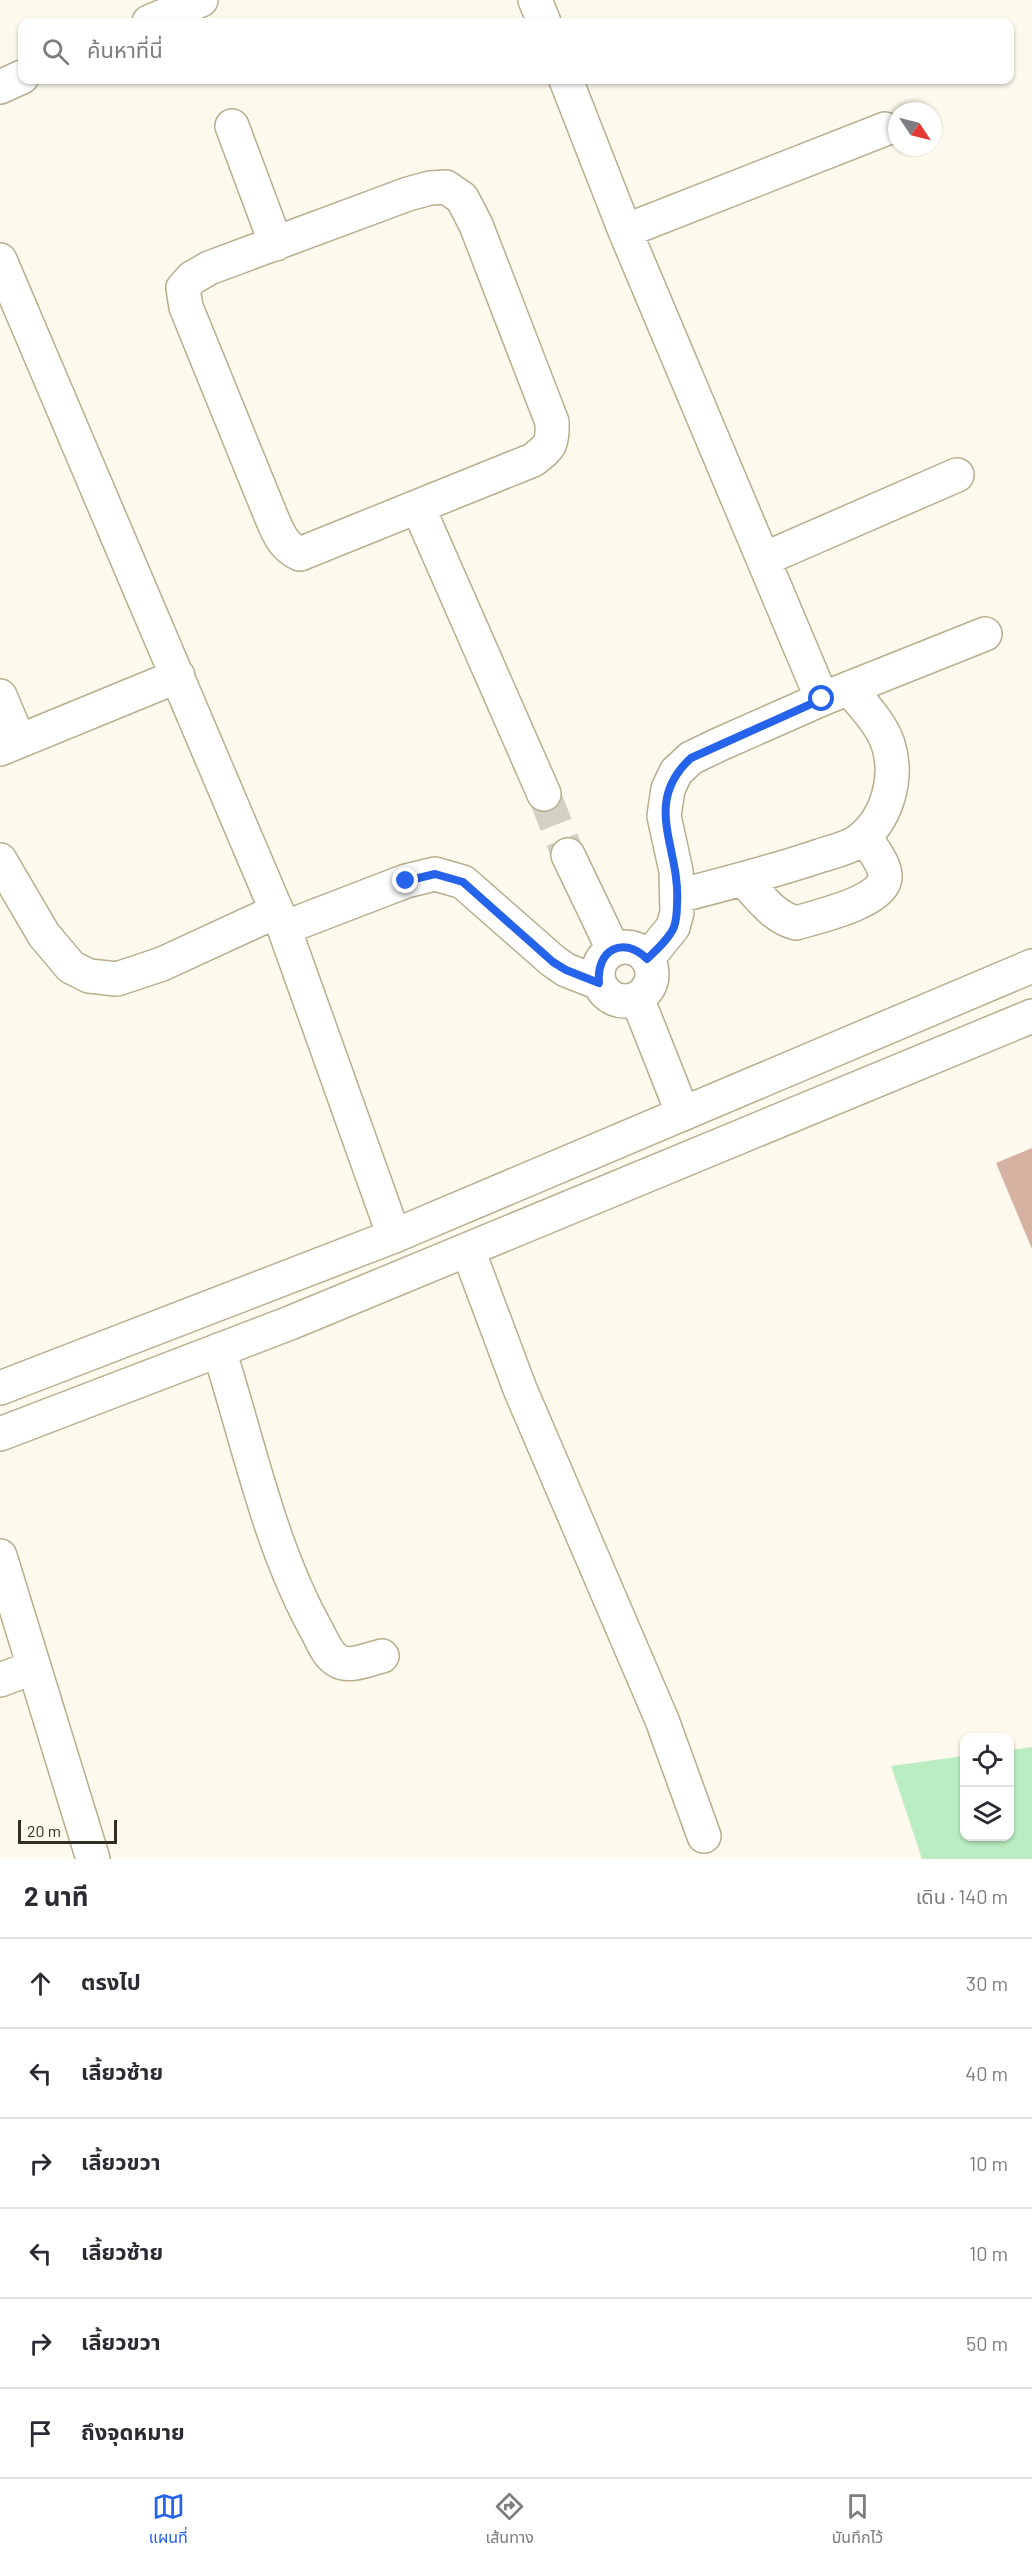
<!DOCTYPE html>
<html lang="th">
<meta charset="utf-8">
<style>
body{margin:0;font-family:Barlow,"Noto Sans Thai",sans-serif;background:#f7f7f7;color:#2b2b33}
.controls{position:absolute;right:18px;bottom:18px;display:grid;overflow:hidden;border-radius:12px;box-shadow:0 2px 4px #0004}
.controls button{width:54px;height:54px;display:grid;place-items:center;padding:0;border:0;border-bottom:2px solid #e1e1e2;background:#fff;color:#2b2b33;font:30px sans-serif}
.compass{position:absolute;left:888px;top:102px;width:54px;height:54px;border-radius:50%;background:#fff;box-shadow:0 2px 4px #0004;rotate:125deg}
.scale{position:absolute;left:18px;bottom:15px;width:99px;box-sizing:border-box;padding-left:6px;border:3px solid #322e21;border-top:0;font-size:16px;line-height:21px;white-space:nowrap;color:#322e21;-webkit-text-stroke:4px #fdf9ec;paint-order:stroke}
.stop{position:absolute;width:18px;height:18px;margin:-14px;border:4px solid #2563eb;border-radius:50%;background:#fff}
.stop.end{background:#2563eb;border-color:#fff;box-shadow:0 2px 6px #0008}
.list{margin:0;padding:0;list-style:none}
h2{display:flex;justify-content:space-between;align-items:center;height:78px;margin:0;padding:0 24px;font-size:26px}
h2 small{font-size:20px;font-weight:400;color:#7c7c81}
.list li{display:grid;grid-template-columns:39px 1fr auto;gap:18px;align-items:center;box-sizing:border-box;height:90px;padding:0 24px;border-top:2px solid #e1e1e2}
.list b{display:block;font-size:22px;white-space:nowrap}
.list em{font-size:20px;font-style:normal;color:#7c7c81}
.icon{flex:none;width:33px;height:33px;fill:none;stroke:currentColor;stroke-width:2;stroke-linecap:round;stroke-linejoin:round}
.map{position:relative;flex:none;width:1032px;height:1859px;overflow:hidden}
.search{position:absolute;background:#fff;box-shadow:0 2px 4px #0004;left:18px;right:18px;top:18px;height:66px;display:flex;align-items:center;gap:15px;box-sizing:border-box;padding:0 21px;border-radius:12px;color:#7c7c81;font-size:22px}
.sheet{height:618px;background:#fff}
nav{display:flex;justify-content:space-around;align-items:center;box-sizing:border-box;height:84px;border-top:2px solid #e1e1e2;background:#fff;font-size:16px;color:#7c7c81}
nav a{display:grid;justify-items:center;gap:3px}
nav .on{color:#2563eb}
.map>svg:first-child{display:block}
.green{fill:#baedc1}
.building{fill:#d6b2a3}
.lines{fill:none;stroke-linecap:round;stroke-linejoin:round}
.minor-tunnel{stroke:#d4d0c3;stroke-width:33;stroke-dasharray:33 16;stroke-linecap:butt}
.minor-casing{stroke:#b8ae8e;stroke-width:36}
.major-casing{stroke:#b8ae8e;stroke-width:36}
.minor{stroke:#fff;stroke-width:33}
.major{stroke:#fff;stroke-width:33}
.route{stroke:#2563eb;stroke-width:8}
</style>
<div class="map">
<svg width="1032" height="1859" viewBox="0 0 1032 1859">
<rect width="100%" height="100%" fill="#fdf9ec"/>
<path class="green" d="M 1032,1747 L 1032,1859 L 922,1859 L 891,1766 L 964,1756 L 964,1836 L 1010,1836 L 1010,1750 Z"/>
<path class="building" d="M 1032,1148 L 1032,1249 L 996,1163 Z"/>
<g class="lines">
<path class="minor-tunnel" d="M 544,794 L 568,855"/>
<g class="minor-casing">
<path id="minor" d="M 535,0 L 544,22
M 149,22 L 201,0
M 566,80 L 625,231 L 822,699
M 0,87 L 22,77
M 232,126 L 276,244
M 446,187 L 462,198 L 476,225 L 552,422 C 553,444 550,447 533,460 L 300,554 C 283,547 278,532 271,516 L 186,307 L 183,288 L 192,278 L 209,268 L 408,194 L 430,188 Z
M 625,231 L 885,129
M 0,260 L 284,928 L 394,1236
M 418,507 L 544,794
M 764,559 L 957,475
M 0,696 L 19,741
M 0,749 L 178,676
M 568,855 L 613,949
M 0,860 L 44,935 L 71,967 L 89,976 L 117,979 L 162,964 L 277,911
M 743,879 C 759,896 773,917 796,923 C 816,917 883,902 885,878 C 886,864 871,848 865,836
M 678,896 C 725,884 772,872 819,856 C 831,852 846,849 857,842 C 887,821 899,778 888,744 C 881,723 862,704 849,688
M 284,928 L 406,881 L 435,874 L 463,882 L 553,961 L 566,970 L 599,983
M598 974a27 27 0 1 1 54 0a27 27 0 1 1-54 0Z
M 647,959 L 673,927 L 677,912 L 676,871 L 664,816 L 668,789 L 676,772 L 691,758 L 718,745 L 822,699 L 985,634
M 637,998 L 683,1114
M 468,1250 L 520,1389 L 662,1720 L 704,1836
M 219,1350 C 249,1444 269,1545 317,1631 C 323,1642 327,1655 338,1661 C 350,1668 369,1659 382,1656
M 0,1556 L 93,1859
M 0,1680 L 34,1667"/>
</g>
<g class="major-casing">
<path id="major" d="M 0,1388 L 394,1236 L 1032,966
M 0,1434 L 290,1323 L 1032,1016"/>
</g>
<use href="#minor" class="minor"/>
<use href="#major" class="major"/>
</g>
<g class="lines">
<path class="route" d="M 406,881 L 435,874 L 463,882 L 553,962 L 566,970 L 599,983 C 596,950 623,935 647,959 C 656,950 669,939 674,927 C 676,921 677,911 677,904 C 681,848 641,804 691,758 L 822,699"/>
</g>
</svg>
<div class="controls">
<button><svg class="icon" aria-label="locate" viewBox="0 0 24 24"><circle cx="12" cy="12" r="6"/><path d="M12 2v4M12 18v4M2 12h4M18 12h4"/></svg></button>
<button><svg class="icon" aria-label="layers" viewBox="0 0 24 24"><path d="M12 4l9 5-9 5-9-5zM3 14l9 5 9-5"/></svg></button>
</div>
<svg class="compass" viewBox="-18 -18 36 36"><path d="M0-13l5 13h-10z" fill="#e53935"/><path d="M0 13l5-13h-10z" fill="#7c7c81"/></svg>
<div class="scale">20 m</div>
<div class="stop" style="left:822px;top:699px"></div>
<div class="stop end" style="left:406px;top:881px"></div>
<div class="search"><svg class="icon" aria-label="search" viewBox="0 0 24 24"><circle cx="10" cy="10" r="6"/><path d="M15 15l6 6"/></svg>ค้นหาที่นี่</div>
</div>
<section class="sheet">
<h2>2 นาที<small>เดิน · 140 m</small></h2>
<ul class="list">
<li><svg class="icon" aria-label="ahead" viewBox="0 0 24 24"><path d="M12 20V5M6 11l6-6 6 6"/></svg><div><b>ตรงไป</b></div><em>30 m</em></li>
<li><svg class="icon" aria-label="left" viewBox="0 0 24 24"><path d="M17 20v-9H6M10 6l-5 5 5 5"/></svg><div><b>เลี้ยวซ้าย</b></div><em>40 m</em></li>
<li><svg class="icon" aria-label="right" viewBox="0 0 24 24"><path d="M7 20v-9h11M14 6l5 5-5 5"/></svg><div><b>เลี้ยวขวา</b></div><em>10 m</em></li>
<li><svg class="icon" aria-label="left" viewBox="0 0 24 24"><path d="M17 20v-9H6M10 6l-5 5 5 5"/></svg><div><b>เลี้ยวซ้าย</b></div><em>10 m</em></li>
<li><svg class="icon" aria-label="right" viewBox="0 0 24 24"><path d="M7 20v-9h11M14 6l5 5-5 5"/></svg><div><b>เลี้ยวขวา</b></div><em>50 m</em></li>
<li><svg class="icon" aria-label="arrive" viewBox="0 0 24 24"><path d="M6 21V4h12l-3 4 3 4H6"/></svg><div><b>ถึงจุดหมาย</b></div></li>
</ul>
</section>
<nav>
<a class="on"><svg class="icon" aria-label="map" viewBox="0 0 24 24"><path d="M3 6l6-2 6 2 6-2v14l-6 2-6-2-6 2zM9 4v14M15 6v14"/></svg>แผนที่</a>
<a><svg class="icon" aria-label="directions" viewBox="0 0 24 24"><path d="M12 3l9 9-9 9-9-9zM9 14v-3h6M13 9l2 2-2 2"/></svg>เส้นทาง</a>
<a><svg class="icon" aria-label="saved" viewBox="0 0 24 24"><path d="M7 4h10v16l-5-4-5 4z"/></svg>บันทึกไว้</a>
</nav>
